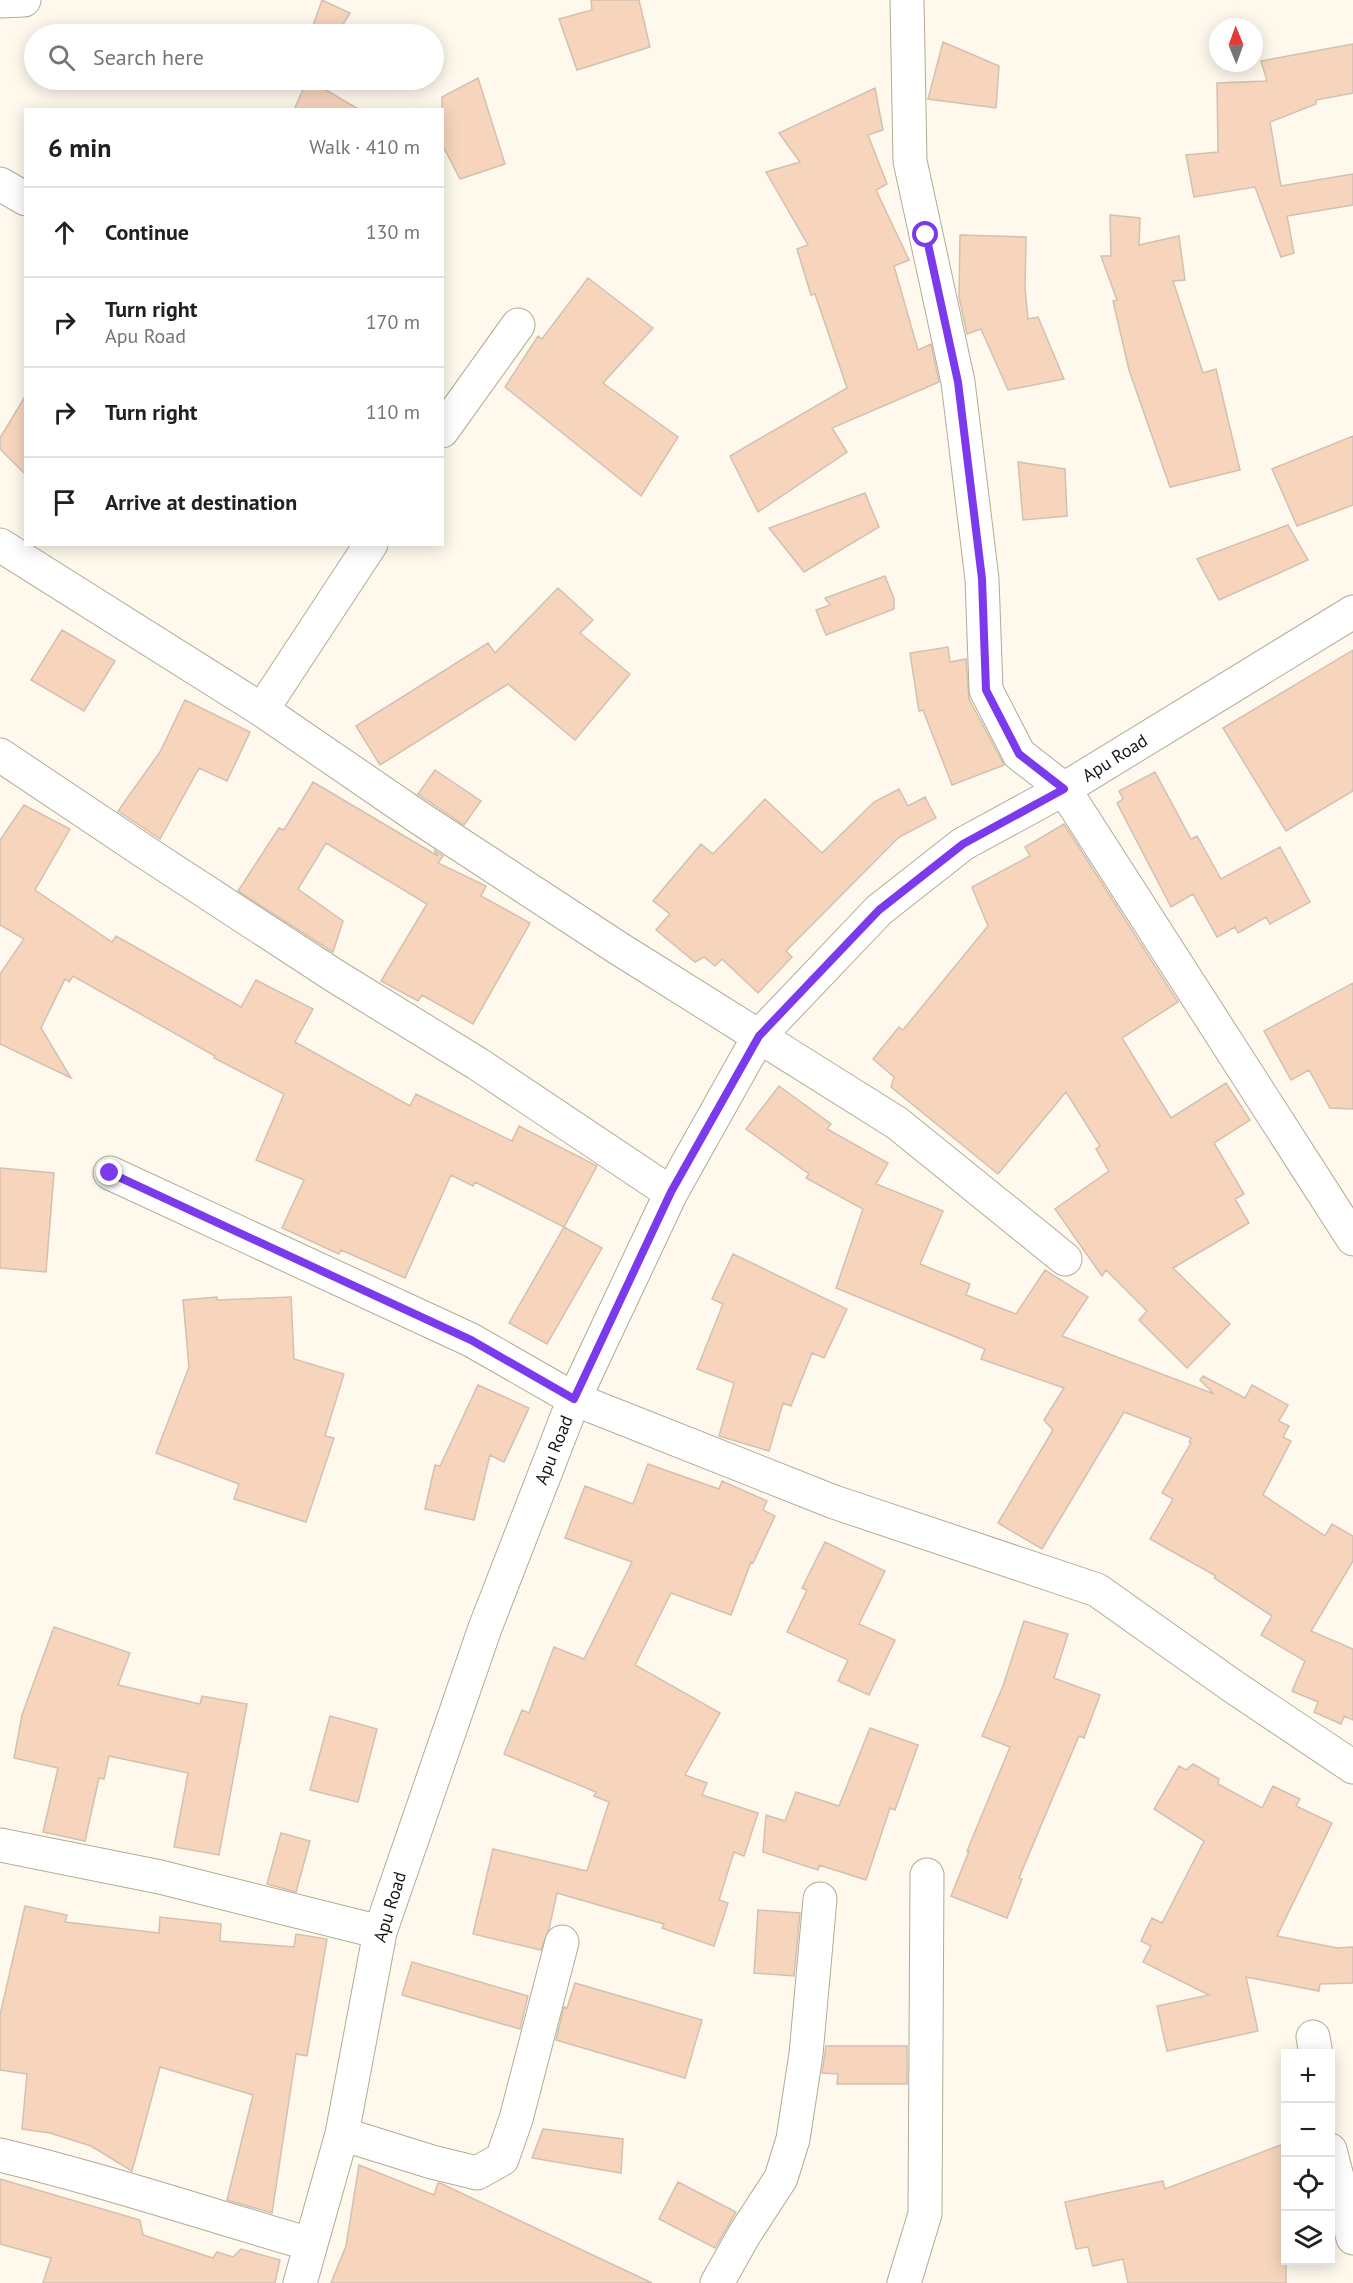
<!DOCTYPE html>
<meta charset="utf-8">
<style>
body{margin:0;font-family:"PT Sans",sans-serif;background:#f2f2f2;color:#202124}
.controls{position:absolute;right:18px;bottom:18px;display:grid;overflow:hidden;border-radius:0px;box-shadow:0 3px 15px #0003}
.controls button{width:54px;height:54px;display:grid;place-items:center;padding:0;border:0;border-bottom:2px solid #e0e0e0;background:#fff;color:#202124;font:30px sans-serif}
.compass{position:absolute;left:1209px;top:18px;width:54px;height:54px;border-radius:50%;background:#fff;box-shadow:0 3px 15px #0003;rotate:359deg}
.stop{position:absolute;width:18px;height:18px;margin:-14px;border:4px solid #7c3aed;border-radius:50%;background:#fff}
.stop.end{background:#7c3aed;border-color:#fff;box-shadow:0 2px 6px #0008}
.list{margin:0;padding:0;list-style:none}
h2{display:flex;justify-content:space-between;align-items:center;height:78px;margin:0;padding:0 24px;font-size:26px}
h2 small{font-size:20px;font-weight:400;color:#757577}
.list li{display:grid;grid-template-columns:39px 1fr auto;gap:18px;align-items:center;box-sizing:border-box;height:90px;padding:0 24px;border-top:2px solid #e0e0e0}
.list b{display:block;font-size:22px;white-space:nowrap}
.list p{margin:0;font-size:20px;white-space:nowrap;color:#757577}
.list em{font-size:20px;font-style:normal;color:#757577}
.icon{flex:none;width:33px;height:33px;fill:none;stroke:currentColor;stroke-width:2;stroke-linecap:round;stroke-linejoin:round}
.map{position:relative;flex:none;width:1353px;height:2283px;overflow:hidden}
.search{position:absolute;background:#fff;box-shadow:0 3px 15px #0003;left:24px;top:24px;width:420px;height:66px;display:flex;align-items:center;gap:15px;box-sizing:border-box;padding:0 21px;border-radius:33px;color:#757577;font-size:22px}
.panel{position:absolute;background:#fff;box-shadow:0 3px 15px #0003;left:24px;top:108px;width:420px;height:438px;border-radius:0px}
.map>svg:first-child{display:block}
.building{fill:#f7d5bd;stroke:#d3c0b1;stroke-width:1.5}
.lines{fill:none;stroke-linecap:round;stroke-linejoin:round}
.minor-casing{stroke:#b2ab96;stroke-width:35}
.minor{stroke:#fff;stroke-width:33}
.route{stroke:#7c3aed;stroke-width:8}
.labels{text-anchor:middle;stroke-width:4.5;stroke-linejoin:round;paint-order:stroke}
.street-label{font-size:18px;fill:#19160f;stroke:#fff}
</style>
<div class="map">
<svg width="1353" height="2283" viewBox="0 0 1353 2283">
<rect width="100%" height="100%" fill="#fef9ec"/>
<path class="building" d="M 322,0 L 350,13 L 337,34 L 310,34 Z
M 591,0 L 639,0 L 650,47 L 577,70 L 559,19 L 592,10 Z
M 943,42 L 999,66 L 996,108 L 928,99 Z
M 1353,44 L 1353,93 L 1316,100 L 1316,104 L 1270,122 L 1281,186 L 1353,174 L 1353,205 L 1287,216 L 1294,253 L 1281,257 L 1255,187 L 1194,197 L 1186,155 L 1218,152 L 1217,83 L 1267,81 L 1261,61 Z
M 478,78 L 505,164 L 460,179 L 442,144 L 442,97 Z
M 307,80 L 309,80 L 360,110 L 294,110 Z
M 875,88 L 883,130 L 868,135 L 887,184 L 876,190 L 909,260 L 894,266 L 918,350 L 931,344 L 939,382 L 832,428 L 847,452 L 758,512 L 730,456 L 847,388 L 815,294 L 811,295 L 797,249 L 808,245 L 766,172 L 800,162 L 779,133 Z
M 1110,215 L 1140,218 L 1139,245 L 1179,236 L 1185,280 L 1173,281 L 1203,373 L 1216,369 L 1240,470 L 1170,487 L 1129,370 L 1113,301 L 1117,300 L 1101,256 L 1111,256 Z
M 960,235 L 1026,237 L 1025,288 L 1028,319 L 1038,317 L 1064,379 L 1008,390 L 981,329 L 967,334 L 959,297 Z
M 588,278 L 653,328 L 603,383 L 678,437 L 641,496 L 505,387 L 538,336 L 542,339 Z
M 26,395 L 26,475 L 0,449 L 0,438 Z
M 1353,436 L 1353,505 L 1297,526 L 1272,469 Z
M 1018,462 L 1065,469 L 1067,516 L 1023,520 Z
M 865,493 L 879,527 L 804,572 L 769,528 Z
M 1288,525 L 1308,560 L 1219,600 L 1197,559 Z
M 885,576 L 894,599 L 894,609 L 826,635 L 816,610 L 830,605 L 825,598 Z
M 558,588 L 593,620 L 580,633 L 630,674 L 575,740 L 508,684 L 380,765 L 356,726 L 488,643 L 495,653 Z
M 62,630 L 115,661 L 84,711 L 31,680 Z
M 948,647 L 950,662 L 966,659 L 969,699 L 1004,765 L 952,785 L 923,710 L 919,711 L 910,653 Z
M 1353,650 L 1353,791 L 1286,831 L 1223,728 Z
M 185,700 L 250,732 L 227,781 L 199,768 L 160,839 L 118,811 L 160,752 Z
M 435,770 L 481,801 L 464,825 L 418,794 Z
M 1155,772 L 1191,839 L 1197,836 L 1221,879 L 1280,847 L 1310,902 L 1270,924 L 1266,917 L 1238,933 L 1235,927 L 1217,937 L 1193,894 L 1171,907 L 1117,803 L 1123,799 L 1119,791 Z
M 313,782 L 438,856 L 434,850 L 443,856 L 438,863 L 486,886 L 481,896 L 530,923 L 473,1024 L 422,995 L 418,1001 L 381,981 L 427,904 L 326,843 L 298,889 L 343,921 L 333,952 L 238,891 L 279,828 L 284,830 Z
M 899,789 L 908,806 L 925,797 L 936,818 L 899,837 L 786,951 L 792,957 L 758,993 L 722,959 L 715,966 L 704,957 L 695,962 L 656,930 L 670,914 L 653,901 L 701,844 L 713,854 L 765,799 L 822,853 L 874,802 Z
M 24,805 L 70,829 L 35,890 L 112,942 L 116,936 L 241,1007 L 256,980 L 313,1009 L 295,1042 L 410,1106 L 416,1094 L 512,1141 L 519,1126 L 597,1166 L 564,1227 L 475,1182 L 473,1186 L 451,1175 L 405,1278 L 341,1250 L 339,1254 L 282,1228 L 304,1180 L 256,1160 L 284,1094 L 214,1058 L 215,1056 L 73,976 L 69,982 L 65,979 L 41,1028 L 71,1078 L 0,1044 L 0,974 L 24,939 L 0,925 L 0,840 Z
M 1064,824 L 1178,1002 L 1122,1038 L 1171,1118 L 1226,1083 L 1250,1120 L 1214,1143 L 1244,1194 L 1235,1199 L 1249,1223 L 1173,1268 L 1230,1324 L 1187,1368 L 1139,1320 L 1147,1311 L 1106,1270 L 1102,1276 L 1055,1209 L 1109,1171 L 1096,1149 L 1100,1146 L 1066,1092 L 998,1174 L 891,1087 L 894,1077 L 873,1059 L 899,1027 L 903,1030 L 988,926 L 972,887 L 1030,856 L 1025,847 Z
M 1353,983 L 1353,1109 L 1330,1108 L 1309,1070 L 1291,1080 L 1264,1031 Z
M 779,1086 L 831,1124 L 827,1129 L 888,1163 L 876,1184 L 943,1211 L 920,1264 L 970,1284 L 966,1295 L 1016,1314 L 1045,1270 L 1088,1297 L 1062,1336 L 1214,1394 L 1200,1380 L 1203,1376 L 1245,1398 L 1252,1385 L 1288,1405 L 1279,1421 L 1289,1426 L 1283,1437 L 1291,1441 L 1263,1495 L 1325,1536 L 1332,1524 L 1353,1536 L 1353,1561 L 1311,1631 L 1353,1649 L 1353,1720 L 1344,1716 L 1341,1724 L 1314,1712 L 1318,1702 L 1292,1691 L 1305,1661 L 1261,1635 L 1272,1616 L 1214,1578 L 1216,1576 L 1150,1539 L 1173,1499 L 1162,1493 L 1191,1443 L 1189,1442 L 1191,1438 L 1124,1412 L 1042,1549 L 998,1523 L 1053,1430 L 1044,1420 L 1064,1388 L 981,1359 L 985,1349 L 836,1288 L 863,1209 L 806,1178 L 809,1174 L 746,1129 Z
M 0,1168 L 54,1173 L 46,1272 L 0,1268 Z
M 564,1227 L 602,1248 L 547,1344 L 509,1323 Z
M 733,1254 L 847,1309 L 824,1358 L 812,1353 L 791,1406 L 783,1403 L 769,1451 L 719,1436 L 734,1383 L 697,1369 L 723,1304 L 712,1299 Z
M 217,1297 L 217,1300 L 291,1297 L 294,1359 L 344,1374 L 325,1436 L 334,1438 L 306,1522 L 234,1499 L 239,1484 L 156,1453 L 189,1367 L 183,1300 Z
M 478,1385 L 529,1408 L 504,1462 L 490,1455 L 474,1520 L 425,1509 L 435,1465 L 440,1466 Z
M 648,1464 L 719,1489 L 722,1481 L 767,1501 L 763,1510 L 775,1516 L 753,1563 L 751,1562 L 731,1615 L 671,1593 L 635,1665 L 720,1713 L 685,1775 L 707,1783 L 702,1795 L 758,1813 L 744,1856 L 734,1852 L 719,1900 L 728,1903 L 714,1946 L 662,1928 L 664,1924 L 557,1893 L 549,1929 L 541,1950 L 473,1934 L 493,1849 L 587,1871 L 609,1802 L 594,1796 L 596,1792 L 504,1754 L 522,1710 L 529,1713 L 554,1647 L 584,1659 L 632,1562 L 565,1538 L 585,1486 L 633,1504 Z
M 825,1542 L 885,1571 L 859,1624 L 895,1640 L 869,1695 L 838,1681 L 848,1660 L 787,1632 L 807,1590 L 802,1588 Z
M 1024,1621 L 1068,1634 L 1054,1678 L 1100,1695 L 1084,1738 L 1079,1736 L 1053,1797 L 1019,1878 L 1022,1879 L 1007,1918 L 951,1896 L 969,1851 L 967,1851 L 1010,1747 L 982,1736 L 1003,1686 Z
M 54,1627 L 130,1653 L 118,1685 L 200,1704 L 202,1696 L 247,1704 L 219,1855 L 174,1847 L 188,1773 L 109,1756 L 104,1779 L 99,1778 L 85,1841 L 43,1832 L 58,1768 L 14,1758 L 22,1715 Z
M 330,1716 L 377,1729 L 358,1802 L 310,1790 Z
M 870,1728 L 918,1745 L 895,1810 L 890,1808 L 866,1880 L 819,1865 L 818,1870 L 763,1852 L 766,1815 L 785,1821 L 796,1792 L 839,1806 Z
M 1193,1764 L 1219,1779 L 1218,1784 L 1262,1808 L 1273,1786 L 1300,1799 L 1296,1806 L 1332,1823 L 1277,1936 L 1337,1948 L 1353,1947 L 1353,1983 L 1320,1984 L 1319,1991 L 1246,1977 L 1258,2031 L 1167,2051 L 1157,2006 L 1209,1995 L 1143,1962 L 1151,1946 L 1141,1941 L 1152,1918 L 1162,1923 L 1204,1841 L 1154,1809 L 1179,1766 L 1186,1770 Z
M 281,1833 L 310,1841 L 296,1892 L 267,1884 Z
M 25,1906 L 67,1915 L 65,1922 L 159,1933 L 160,1917 L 221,1924 L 220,1941 L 294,1947 L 296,1934 L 327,1939 L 307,2056 L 296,2054 L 272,2213 L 227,2200 L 253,2095 L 160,2067 L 132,2171 L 91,2146 L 50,2133 L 22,2129 L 27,2074 L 0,2070 L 0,2015 Z
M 758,1910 L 800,1913 L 794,1976 L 754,1973 Z
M 412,1962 L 528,1996 L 520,2029 L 402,1995 Z
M 575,1983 L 702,2020 L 685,2078 L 556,2040 L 564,2007 L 567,2008 Z
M 826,2046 L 907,2046 L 907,2084 L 837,2084 L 838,2074 L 822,2073 Z
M 543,2129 L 623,2139 L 621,2173 L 532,2158 Z
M 1286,2143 L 1286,2283 L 1128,2283 L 1123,2259 L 1093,2266 L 1088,2247 L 1076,2249 L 1065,2202 L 1163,2181 L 1165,2189 Z
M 359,2165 L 434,2195 L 438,2183 L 440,2183 L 652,2283 L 331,2283 L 346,2246 Z
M 0,2179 L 140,2220 L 143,2235 L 213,2258 L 217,2252 L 233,2257 L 241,2249 L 280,2260 L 275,2283 L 43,2283 L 51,2258 L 0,2244 Z
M 678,2182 L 736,2212 L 715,2248 L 659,2219 Z"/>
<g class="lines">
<g class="minor-casing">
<path id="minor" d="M 907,0 L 910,161 L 958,382 L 982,579 L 986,690 L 1019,754 L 1064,789 L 1353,1239
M 0,1 L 24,0
M 0,184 L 26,199
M 442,431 L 518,325
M 0,545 L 262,710 L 421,819 L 618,948 L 897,1123 L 1065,1259
M 262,710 L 371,544
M 0,755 L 142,850 L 335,976 L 478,1064 L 671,1193
M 110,1173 L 471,1340 L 574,1399 L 834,1502 L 1097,1590 L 1231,1685 L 1353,1767
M 0,1845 L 160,1877 L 380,1932
M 1313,2037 L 1316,2054
M 342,2134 L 432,2162 L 477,2173 L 502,2159 L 516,2119 L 562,1942
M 1330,2150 L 1353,2238
M 0,2155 C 104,2180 206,2214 310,2244
M 300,2283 L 342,2134 L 380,1932 L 485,1628 L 574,1399 L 671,1193 L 759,1036 L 879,910 L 963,844 L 1064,789 L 1353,612
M 717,2283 L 744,2235 L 781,2178 L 793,2139 L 806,2054 L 820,1899
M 904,2283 L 925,2214 L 927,1875"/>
</g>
<use href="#minor" class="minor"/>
</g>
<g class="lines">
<path class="route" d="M 110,1173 L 471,1340 L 574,1399 L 671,1192 L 759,1036 L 879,910 L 963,844 L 1064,789 L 1019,754 L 986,690 L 982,579 L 958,382 L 926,235"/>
</g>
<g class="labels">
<g class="street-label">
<text transform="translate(1115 758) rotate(-32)" y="6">Apu Road</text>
<text transform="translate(554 1450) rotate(-68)" y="6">Apu Road</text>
<text transform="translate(390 1907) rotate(-73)" y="6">Apu Road</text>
</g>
</g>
</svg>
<div class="controls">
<button>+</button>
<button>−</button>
<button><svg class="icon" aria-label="locate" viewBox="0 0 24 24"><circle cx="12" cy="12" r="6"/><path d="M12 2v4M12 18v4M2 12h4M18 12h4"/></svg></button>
<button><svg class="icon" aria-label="layers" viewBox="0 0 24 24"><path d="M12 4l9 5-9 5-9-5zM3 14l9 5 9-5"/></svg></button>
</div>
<svg class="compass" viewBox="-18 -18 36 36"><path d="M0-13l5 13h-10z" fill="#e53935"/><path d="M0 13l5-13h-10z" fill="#757577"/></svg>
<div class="stop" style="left:926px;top:235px"></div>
<div class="stop end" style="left:110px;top:1173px"></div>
<div class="search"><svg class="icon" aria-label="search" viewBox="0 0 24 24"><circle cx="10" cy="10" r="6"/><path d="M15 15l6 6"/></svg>Search here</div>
<section class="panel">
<h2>6 min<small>Walk · 410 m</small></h2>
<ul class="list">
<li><svg class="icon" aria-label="ahead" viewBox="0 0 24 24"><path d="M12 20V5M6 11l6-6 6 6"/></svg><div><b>Continue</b></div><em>130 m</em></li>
<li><svg class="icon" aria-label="right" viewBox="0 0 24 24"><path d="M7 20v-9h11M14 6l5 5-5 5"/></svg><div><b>Turn right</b><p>Apu Road</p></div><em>170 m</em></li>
<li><svg class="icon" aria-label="right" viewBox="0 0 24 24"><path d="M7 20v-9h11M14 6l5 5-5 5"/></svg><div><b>Turn right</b></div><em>110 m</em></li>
<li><svg class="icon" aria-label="arrive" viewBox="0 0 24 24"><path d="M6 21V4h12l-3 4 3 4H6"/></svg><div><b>Arrive at destination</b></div></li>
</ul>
</section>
</div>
